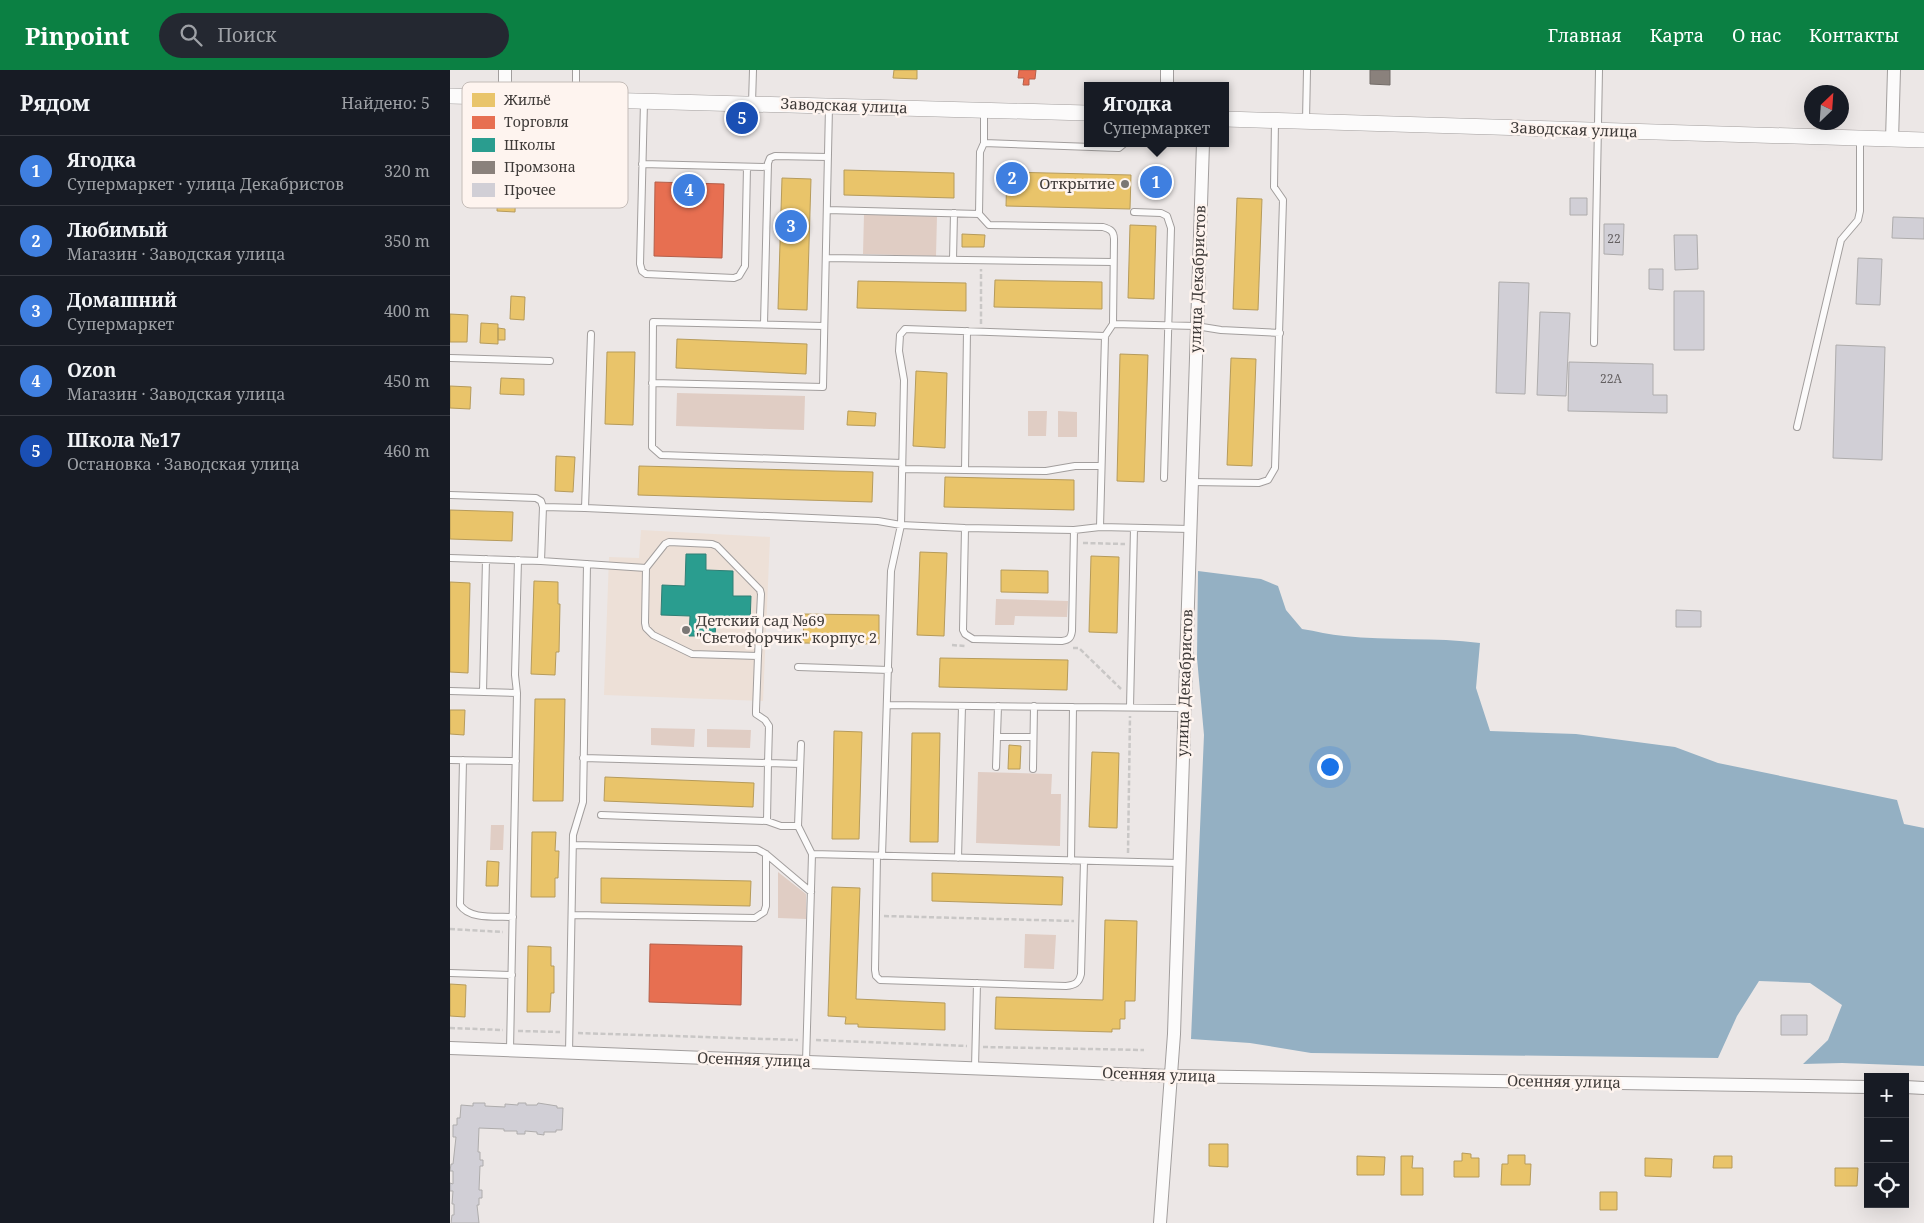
<!DOCTYPE html>
<html lang="ru">
<meta charset="utf-8">
<style>
body{margin:0;font-family:"Noto Serif",serif;background:#242831;color:#f1f3f6}
.controls{position:absolute;right:15px;bottom:15px;display:grid;overflow:hidden;border-radius:0px;box-shadow:0 5px 20px #0002}
.controls button{width:45px;height:45px;display:grid;place-items:center;padding:0;border:0;border-bottom:1px solid #363941;background:#171b24;color:#f1f3f6;font:25px sans-serif}
.compass{position:absolute;left:1354px;top:15px;width:45px;height:45px;border-radius:50%;background:#171b24;box-shadow:0 5px 20px #0002;rotate:25deg}
.you{position:absolute;left:879px;top:696px;width:18px;height:18px;margin:-12px;border:4px solid #fff;border-radius:50%;background:#1a73e8;box-shadow:0 0 0 8px #1a73e833}
.badge{display:grid;place-items:center;width:32px;height:32px;border-radius:50%;background:#0b8043;color:#fff;font-size:16px;font-weight:700}
.pin{position:absolute;translate:-50% -50%;border:2px solid #fff;box-shadow:0 1px 5px #0006}
.popup{position:absolute;left:634px;top:12px;width:145px;height:65px;box-sizing:border-box;display:grid;place-content:center;border-radius:0px;background:#171b24;filter:drop-shadow(0 1px 4px #0005);font-size:16px;white-space:nowrap;color:#9ea1a6}
.popup b{font-size:19px;color:#f1f3f6}
.popup::after{content:'';position:absolute;left:50%;top:100%;margin-left:-10px;border:10px solid transparent;border-top-color:#171b24}
.list{margin:0;padding:0;list-style:none}
h2{display:flex;justify-content:space-between;align-items:center;height:65px;margin:0;padding:0 20px;font-size:21px}
h2 small{font-size:16px;font-weight:400;color:#9ea1a6}
.list li{display:grid;grid-template-columns:32px 1fr auto;gap:15px;align-items:center;box-sizing:border-box;height:70px;padding:0 20px;border-top:1px solid #363941}
.list b{display:block;font-size:19px;white-space:nowrap}
.list p{margin:0;font-size:16px;white-space:nowrap;color:#9ea1a6}
.list em{font-size:16px;font-style:normal;color:#9ea1a6}
.icon{flex:none;width:28px;height:28px;fill:none;stroke:currentColor;stroke-width:2;stroke-linecap:round;stroke-linejoin:round}
.map{position:relative;flex:none;width:1474px;height:1153px;overflow:hidden}
header{display:flex;align-items:center;gap:30px;box-sizing:border-box;height:70px;padding:0 25px;background:#0b8043;color:#fff}
header strong{font-size:24px}
nav{display:flex;gap:28px;margin-inline-start:auto;font-size:18px}
.search{width:350px;height:45px;background:#242831;display:flex;align-items:center;gap:12px;box-sizing:border-box;padding:0 18px;border-radius:28px;color:#9ea1a6;font-size:19px}
main{display:flex}
aside{flex:1;background:#171b24}
.map>svg:first-child{display:block}
.commercial{fill:#ede0d7}
.green{fill:#e0cdc4}
.water{fill:#94b0c3}
.homes{fill:#e9c46a;stroke:#b69b5b}
.shops{fill:#e76f51;stroke:#b45f4a}
.schools{fill:#2a9d8f;stroke:#307f75}
.industry{fill:#8a817c;stroke:#736c68}
.building{fill:#d1cfd6;stroke:#aeacac}
.lines{fill:none;stroke-linecap:round;stroke-linejoin:round}
.service-casing{stroke:#a29e9d;stroke-width:8}
.minor-casing{stroke:#a29e9d;stroke-width:14}
.tertiary-casing{stroke:#a29e9d;stroke-width:16}
.path{stroke:#c9c7c6;stroke-width:2.5;stroke-dasharray:5 2.5;stroke-linecap:butt}
.service{stroke:#fcfbfb;stroke-width:6}
.minor{stroke:#fcfbfb;stroke-width:12}
.tertiary{stroke:#fcfbfb;stroke-width:15}
.poi-dot{fill:#7b7775;stroke:#fef4ef;stroke-width:2}
.labels{text-anchor:middle;stroke-width:5;stroke-linejoin:round;paint-order:stroke}
.number-label{font-size:12px;fill:#635f60}
.street-label{font-size:15px;fill:#3e3a38;stroke:#fef4ef}
.poi-label{font-size:15px;fill:#3e3a38;stroke:#fef4ef;text-anchor:end}
.key{fill:#fef4ef;stroke:#c4bcb8;stroke-width:1}
.key-label{font-size:14px;fill:#3e3a38}
</style>
<header>
<strong>Pinpoint</strong>
<div class="search"><svg class="icon" aria-label="search" viewBox="0 0 24 24"><circle cx="10" cy="10" r="6"/><path d="M15 15l6 6"/></svg>Поиск</div>
<nav><a>Главная</a><a>Карта</a><a>О нас</a><a>Контакты</a></nav>
</header>
<main>
<aside>
<h2>Рядом<small>Найдено: 5</small></h2>
<ul class="list">
<li><span class="badge" style="background:#3f7fe0">1</span><div><b>Ягодка</b><p>Супермаркет · улица Декабристов</p></div><em>320 m</em></li>
<li><span class="badge" style="background:#3f7fe0">2</span><div><b>Любимый</b><p>Магазин · Заводская улица</p></div><em>350 m</em></li>
<li><span class="badge" style="background:#3f7fe0">3</span><div><b>Домашний</b><p>Супермаркет</p></div><em>400 m</em></li>
<li><span class="badge" style="background:#3f7fe0">4</span><div><b>Ozon</b><p>Магазин · Заводская улица</p></div><em>450 m</em></li>
<li><span class="badge" style="background:#1a4fb4">5</span><div><b>Школа №17</b><p>Остановка · Заводская улица</p></div><em>460 m</em></li>
</ul>
</aside>
<div class="map">
<svg width="1474" height="1153" viewBox="0 0 1474 1153">
<rect width="100%" height="100%" fill="#ece7e6"/>
<path class="commercial" d="M 191,460 L 320,467 L 313,631 L 154,625 L 159,487 L 189,488 Z"/>
<path class="green" d="M 414,144 L 487,146 L 486,186 L 413,184 Z
M 227,323 L 355,326 L 354,360 L 226,356 Z
M 578,341 L 597,341 L 596,366 L 578,366 Z
M 608,341 L 627,342 L 627,367 L 608,367 Z
M 546,529 L 618,531 L 617,547 L 565,546 L 564,555 L 545,555 Z
M 201,658 L 245,659 L 244,677 L 201,675 Z
M 257,659 L 301,660 L 300,678 L 257,677 Z
M 528,702 L 602,704 L 601,724 L 611,724 L 610,776 L 526,773 Z
M 41,755 L 54,755 L 53,780 L 40,780 Z
M 328,802 L 356,824 L 356,849 L 328,848 Z
M 575,864 L 606,865 L 604,899 L 574,898 Z"/>
<path class="water" d="M 748,501 L 811,509 L 828,516 L 836,540 L 852,559 C 866,561 880,565 894,566 C 939,571 985,567 1030,573 L 1026,618 L 1040,661 L 1126,664 L 1225,677 L 1268,693 L 1447,730 L 1454,754 L 1474,758 L 1474,996 L 1392,993 L 1353,994 L 1378,970 L 1392,935 L 1360,913 L 1309,911 L 1287,946 L 1268,988 L 861,983 L 800,973 L 741,969 L 754,665 L 747,588 Z"/>
<path class="homes" d="M 444,0 L 467,0 L 467,9 L 443,8 Z
M 285,45 L 298,46 L 297,51 L 285,50 Z
M 394,100 L 504,103 L 504,128 L 394,125 Z
M 557,102 L 681,105 L 680,139 L 556,136 Z
M 332,108 L 361,109 L 357,240 L 328,239 Z
M 48,112 L 66,113 L 65,142 L 47,141 Z
M 787,128 L 812,129 L 808,240 L 783,239 Z
M 680,155 L 706,156 L 704,229 L 678,228 Z
M 512,164 L 535,165 L 534,177 L 512,177 Z
M 545,210 L 652,212 L 652,239 L 544,237 Z
M 408,211 L 516,213 L 516,241 L 407,238 Z
M 61,226 L 75,227 L 74,250 L 60,249 Z
M 0,244 L 18,245 L 17,272 L 0,272 Z
M 31,253 L 48,254 L 48,274 L 30,273 Z
M 48,258 L 55,259 L 55,270 L 48,270 Z
M 227,269 L 357,274 L 356,304 L 226,298 Z
M 157,282 L 185,282 L 183,355 L 155,354 Z
M 670,284 L 698,285 L 694,412 L 667,411 Z
M 781,288 L 806,289 L 802,396 L 777,395 Z
M 466,301 L 497,303 L 495,378 L 463,376 Z
M 51,308 L 74,309 L 74,325 L 50,324 Z
M 0,316 L 21,317 L 20,339 L 0,338 Z
M 398,341 L 426,343 L 425,356 L 397,355 Z
M 106,386 L 125,387 L 123,422 L 105,421 Z
M 189,396 L 423,402 L 422,432 L 188,425 Z
M 495,407 L 624,410 L 624,440 L 494,437 Z
M 0,440 L 63,442 L 62,471 L 0,469 Z
M 470,482 L 497,483 L 494,566 L 467,565 Z
M 641,486 L 669,487 L 667,563 L 639,562 Z
M 551,500 L 598,501 L 598,523 L 551,522 Z
M 84,511 L 108,512 L 108,534 L 110,534 L 109,582 L 106,582 L 105,605 L 81,604 Z
M 0,512 L 20,513 L 18,603 L 0,602 Z
M 354,544 L 429,545 L 429,574 L 353,573 Z
M 490,588 L 618,590 L 617,620 L 489,617 Z
M 85,629 L 115,629 L 113,731 L 83,731 Z
M 0,640 L 15,640 L 14,665 L 0,664 Z
M 384,661 L 412,662 L 409,769 L 382,769 Z
M 462,663 L 490,663 L 488,772 L 460,772 Z
M 559,675 L 571,676 L 570,699 L 558,699 Z
M 642,682 L 669,683 L 667,758 L 639,757 Z
M 155,707 L 304,713 L 303,737 L 154,731 Z
M 82,762 L 106,762 L 105,781 L 109,781 L 108,808 L 105,808 L 105,827 L 81,827 Z
M 37,791 L 49,792 L 48,816 L 36,816 Z
M 482,803 L 613,807 L 612,835 L 482,831 Z
M 151,808 L 301,811 L 300,836 L 151,833 Z
M 382,817 L 410,818 L 406,929 L 495,933 L 495,960 L 408,957 L 408,954 L 395,954 L 396,947 L 378,946 Z
M 655,850 L 687,851 L 685,931 L 675,931 L 675,949 L 670,949 L 670,959 L 662,959 L 662,962 L 545,959 L 546,927 L 653,930 Z
M 78,876 L 101,877 L 101,896 L 104,896 L 104,923 L 101,923 L 100,942 L 77,942 Z
M 0,914 L 16,915 L 15,947 L 0,946 Z
M 759,1074 L 778,1074 L 778,1097 L 759,1096 Z
M 1012,1083 L 1021,1084 L 1021,1088 L 1029,1088 L 1029,1107 L 1004,1107 L 1004,1091 L 1012,1091 Z
M 1058,1085 L 1075,1085 L 1075,1094 L 1081,1094 L 1080,1115 L 1051,1115 L 1052,1094 L 1058,1094 Z
M 907,1086 L 935,1087 L 934,1105 L 907,1105 Z
M 951,1086 L 963,1086 L 962,1098 L 973,1098 L 973,1125 L 951,1125 Z
M 1264,1086 L 1282,1086 L 1282,1098 L 1263,1098 Z
M 1195,1088 L 1222,1089 L 1221,1107 L 1195,1106 Z
M 1385,1098 L 1408,1098 L 1407,1116 L 1385,1116 Z
M 1150,1122 L 1167,1122 L 1167,1140 L 1150,1140 Z"/>
<path class="shops" d="M 569,0 L 586,0 L 585,9 L 579,9 L 579,15 L 573,15 L 574,8 L 568,8 Z
M 698,98 L 715,98 L 714,126 L 697,125 Z
M 205,112 L 274,114 L 272,188 L 204,186 Z
M 200,874 L 292,876 L 291,935 L 199,932 Z"/>
<path class="schools" d="M 236,484 L 256,484 L 256,500 L 283,501 L 283,526 L 301,526 L 300,554 L 266,552 L 265,566 L 239,566 L 240,546 L 211,545 L 212,515 L 235,516 Z"/>
<path class="industry" d="M 920,0 L 940,0 L 940,15 L 920,14 Z"/>
<path class="building" d="M 1120,128 L 1137,128 L 1137,145 L 1120,145 Z
M 1443,147 L 1474,148 L 1474,169 L 1442,168 Z
M 1154,154 L 1174,154 L 1173,185 L 1154,184 Z
M 1224,165 L 1247,165 L 1248,199 L 1225,200 Z
M 1408,188 L 1432,189 L 1430,235 L 1406,234 Z
M 1199,199 L 1213,199 L 1213,220 L 1199,219 Z
M 1049,212 L 1079,213 L 1075,324 L 1046,323 Z
M 1224,221 L 1254,221 L 1254,280 L 1224,280 Z
M 1090,242 L 1120,243 L 1116,326 L 1087,325 Z
M 1386,275 L 1435,277 L 1432,390 L 1383,388 Z
M 1119,292 L 1203,294 L 1203,325 L 1217,325 L 1217,343 L 1118,341 Z
M 1226,540 L 1251,541 L 1251,557 L 1226,557 Z
M 1331,945 L 1357,945 L 1357,965 L 1331,965 Z
M 23,1033 L 35,1033 L 35,1036 L 55,1037 L 55,1034 L 68,1035 L 68,1033 L 76,1033 L 76,1035 L 87,1035 L 88,1033 L 107,1036 L 107,1038 L 113,1038 L 112,1060 L 106,1060 L 106,1062 L 94,1062 L 94,1065 L 87,1064 L 87,1062 L 75,1061 L 75,1064 L 67,1064 L 67,1061 L 54,1061 L 54,1059 L 29,1058 L 28,1082 L 30,1082 L 30,1090 L 33,1090 L 33,1096 L 30,1096 L 29,1120 L 32,1120 L 32,1128 L 29,1128 L 29,1135 L 27,1135 L 29,1153 L 1,1153 L 2,1145 L 4,1145 L 4,1134 L 2,1134 L 3,1121 L 0,1121 L 0,1113 L 3,1114 L 3,1101 L 0,1101 L 1,1094 L 3,1094 L 6,1067 L 3,1067 L 3,1055 L 7,1055 L 7,1048 L 10,1048 L 11,1035 L 23,1036 Z"/>
<g class="lines">
<g class="service-casing">
<path id="service" d="M 126,29 L 126,0
M 194,32 L 190,194 L 192,201 L 196,204 L 284,208 L 289,206 L 295,196 L 297,97
M 302,33 L 303,0
M 534,41 L 534,73 L 530,82 L 529,144 L 539,155 L 653,157 C 660,159 664,161 664,169 L 663,254
M 856,51 L 857,0
M 534,73 L 669,78 L 675,73
M 192,94 L 318,97
M 377,140 L 529,144
M 684,142 L 711,143 L 717,146 L 721,158 L 714,408
M 376,188 L 663,192
M 503,190 L 504,143
M 314,254 L 318,93 L 320,88 L 325,86 L 378,87
M 374,256 L 203,252 L 202,377 L 211,385 L 452,393
M 517,261 L 515,400 L 596,401 L 625,396 L 651,396
M 1144,273 L 1149,0
M 0,288 L 100,291
M 202,313 L 373,317 L 379,37
M 1347,357 L 1391,170 L 1408,150 L 1410,141 L 1410,69
M 452,399 L 515,400
M 742,412 L 809,413 L 818,410 L 825,398 L 833,130 L 824,117 L 825,51
M 0,425 L 86,428 L 91,431 L 93,437 L 91,491
M 93,437 L 135,438 L 141,264
M 135,438 L 428,451 L 451,455 L 515,458 L 624,460 L 650,457 L 740,459
M 650,457 L 655,266
M 515,458 L 513,560 L 515,564 L 523,569 L 612,571 C 619,570 621,568 622,561 L 624,460
M 0,488 L 91,491 L 196,498 L 195,553 L 196,558 L 203,565 L 242,584 L 308,586 L 306,640 L 306,644 L 315,650 L 319,656 L 318,693 L 350,694
M 196,498 L 215,474 L 219,472 L 262,474 L 267,476 L 310,520 L 311,524 L 308,586
M 348,597 L 439,600
M 0,621 L 67,623
M 33,622 L 36,489
M 437,635 L 623,637 L 621,791
M 623,637 L 734,638
M 680,637 L 684,458
M 547,667 L 583,667
M 133,688 L 318,693 L 317,751
M 0,690 L 66,691
M 13,690 L 10,835 C 20,850 46,846 63,847
M 546,697 L 548,636
M 583,699 L 584,636
M 151,745 L 317,751 L 331,756 L 348,756 L 362,784 L 356,992
M 348,756 L 351,674
M 123,775 L 307,779 L 316,784 L 361,822
M 362,784 L 729,793
M 427,786 L 425,900 L 426,906 L 430,910 L 616,916 C 625,915 629,913 631,904 L 634,791
M 432,786 L 441,501 L 451,455 L 454,310 L 449,281 L 450,265 L 455,259 L 655,266 L 663,254 L 746,256 L 771,260 L 830,263
M 508,788 L 512,636
M 122,845 L 305,848 L 314,842 L 316,836 L 316,784
M 0,903 L 62,905
M 60,980 L 67,623 L 65,605 L 68,490
M 119,983 L 123,765 L 133,732 L 137,494
M 525,998 L 527,913"/>
</g>
<g class="minor-casing">
<path id="minor" d="M 717,16 L 717,0
M 55,27 L 55,0
M 1442,70 L 1444,0
M 0,978 L 720,1006 L 1418,1017
M 1455,1017 L 1474,1018
M 710,1153 L 724,964 L 753,73"/>
</g>
<g class="tertiary-casing">
<path id="tertiary" d="M 0,26 L 637,43
M 775,49 L 1474,70"/>
</g>
<path class="path" d="M 531,254 L 531,199
M 633,473 L 675,474
M 502,575 L 515,576
M 623,578 L 629,578 L 671,619
M 678,783 L 680,646
M 434,846 L 624,851
M 0,859 L 53,862
M 0,958 L 53,960
M 68,961 L 110,962
M 128,963 L 348,970
M 366,970 L 517,976
M 533,977 L 694,980"/>
<use href="#service" class="service"/>
<use href="#minor" class="minor"/>
<use href="#tertiary" class="tertiary"/>
</g>
<g class="poi-dot">
<circle cx="675" cy="114" r="5"/>
<circle cx="236" cy="560" r="5"/>
</g>
<g class="labels">
<g class="number-label">
<text x="1164" y="173">22</text>
<text x="1161" y="313">22А</text>
</g>
<g class="street-label">
<text transform="translate(394 36) rotate(2)" y="5">Заводская улица</text>
<text transform="translate(1124 60) rotate(2)" y="5">Заводская улица</text>
<text transform="translate(748 209) rotate(-88)" y="5">улица Декабристов</text>
<text transform="translate(735 613) rotate(-88)" y="5">улица Декабристов</text>
<text transform="translate(304 990) rotate(2)" y="5">Осенняя улица</text>
<text transform="translate(709 1005) rotate(2)" y="5">Осенняя улица</text>
<text transform="translate(1114 1012) rotate(1)" y="5">Осенняя улица</text>
</g>
<g class="poi-label">
<text x="665" y="119">Открытие</text>
<text x="246" y="556" text-anchor="start">Детский сад №69<tspan x="246" dy="17">"Светофорчик" корпус 2</tspan></text>
</g>
</g>
<rect x="12" y="12" width="166" height="126" rx="8" class="key"/>
<rect x="22" y="23" width="23" height="14" fill="#e9c46a"/>
<rect x="22" y="46" width="23" height="13" fill="#e76f51"/>
<rect x="22" y="68" width="23" height="14" fill="#2a9d8f"/>
<rect x="22" y="91" width="23" height="13" fill="#8a817c"/>
<rect x="22" y="113" width="23" height="14" fill="#d1cfd6"/>
<g class="key-label">
<text x="54" y="35">Жильё</text>
<text x="54" y="57">Торговля</text>
<text x="54" y="80">Школы</text>
<text x="54" y="102">Промзона</text>
<text x="54" y="125">Прочее</text>
</g>
</svg>
<div class="controls">
<button>+</button>
<button>−</button>
<button><svg class="icon" aria-label="locate" viewBox="0 0 24 24"><circle cx="12" cy="12" r="6"/><path d="M12 2v4M12 18v4M2 12h4M18 12h4"/></svg></button>
</div>
<svg class="compass" viewBox="-18 -18 36 36"><path d="M0-13l5 13h-10z" fill="#e53935"/><path d="M0 13l5-13h-10z" fill="#9ea1a6"/></svg>
<div class="you"></div>
<div class="pin badge" style="left:706px;top:112px;background:#3f7fe0">1</div>
<div class="popup"><b>Ягодка</b>Супермаркет</div>
<div class="pin badge" style="left:562px;top:108px;background:#3f7fe0">2</div>
<div class="pin badge" style="left:341px;top:156px;background:#3f7fe0">3</div>
<div class="pin badge" style="left:239px;top:120px;background:#3f7fe0">4</div>
<div class="pin badge" style="left:292px;top:48px;background:#1a4fb4">5</div>
</div>
</main>
